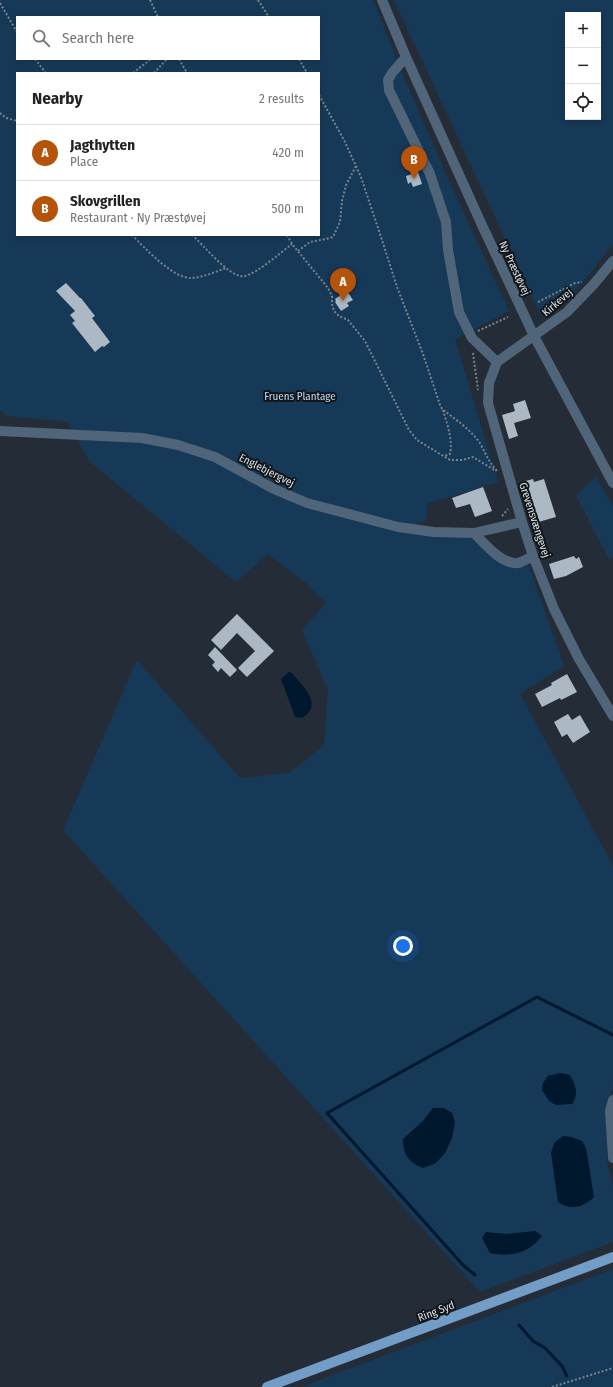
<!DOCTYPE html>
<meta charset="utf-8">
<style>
body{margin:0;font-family:"Fira Sans Condensed",sans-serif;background:#f2f2f2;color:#222}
.controls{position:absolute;right:12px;top:12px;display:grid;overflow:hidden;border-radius:0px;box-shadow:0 2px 6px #0003}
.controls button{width:36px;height:36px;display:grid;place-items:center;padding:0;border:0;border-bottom:1px solid #e0e0e0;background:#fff;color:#222;font:20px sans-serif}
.you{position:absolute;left:403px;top:946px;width:14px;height:14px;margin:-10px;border:3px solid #fff;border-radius:50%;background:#1a73e8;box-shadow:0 0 0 6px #1a73e833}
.badge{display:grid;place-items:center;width:26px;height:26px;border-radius:50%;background:#b45309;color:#fff;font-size:13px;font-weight:700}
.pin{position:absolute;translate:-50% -33px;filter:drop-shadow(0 1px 2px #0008)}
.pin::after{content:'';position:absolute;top:21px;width:14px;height:12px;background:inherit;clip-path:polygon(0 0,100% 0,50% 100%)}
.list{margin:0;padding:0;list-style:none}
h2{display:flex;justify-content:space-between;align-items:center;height:52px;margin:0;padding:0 16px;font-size:17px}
h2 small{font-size:13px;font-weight:400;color:#767676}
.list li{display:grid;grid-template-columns:26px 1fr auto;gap:12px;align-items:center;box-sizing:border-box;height:56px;padding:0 16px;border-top:1px solid #e0e0e0}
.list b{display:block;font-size:15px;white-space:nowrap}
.list p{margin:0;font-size:13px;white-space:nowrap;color:#767676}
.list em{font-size:13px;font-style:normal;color:#767676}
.icon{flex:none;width:22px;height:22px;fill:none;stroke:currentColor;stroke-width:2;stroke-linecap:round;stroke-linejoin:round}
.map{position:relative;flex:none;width:613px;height:1387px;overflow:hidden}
.search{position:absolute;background:#fff;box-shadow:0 2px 6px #0003;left:16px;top:16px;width:304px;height:44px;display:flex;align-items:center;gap:10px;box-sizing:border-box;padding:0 14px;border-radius:0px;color:#767676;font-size:15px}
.panel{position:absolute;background:#fff;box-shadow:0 2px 6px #0003;left:16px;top:72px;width:304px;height:164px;border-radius:0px}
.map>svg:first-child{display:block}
.green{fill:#163958;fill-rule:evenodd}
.water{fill:#00182e}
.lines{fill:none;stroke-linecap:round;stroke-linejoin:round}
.stream{stroke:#00182e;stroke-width:3}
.building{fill:#acb8c4}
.path{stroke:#7c838b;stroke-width:2;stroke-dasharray:2 2;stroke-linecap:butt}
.minor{stroke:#506579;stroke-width:10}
.major{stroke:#729dc6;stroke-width:10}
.labels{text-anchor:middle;stroke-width:4;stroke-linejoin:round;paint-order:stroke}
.street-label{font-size:11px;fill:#dae0e6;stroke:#111519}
.park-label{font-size:11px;fill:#bfdbf6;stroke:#111519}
</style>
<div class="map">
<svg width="613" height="1387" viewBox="0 0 613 1387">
<rect width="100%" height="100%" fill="#242d37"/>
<path class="green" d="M 0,0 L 373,0 L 406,82 L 445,172 L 509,311 L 455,339 L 498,482 L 427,504 L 427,520 L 395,532 L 430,536 L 471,537 L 500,562 L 528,563 L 564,666 L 520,694 L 613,866 L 613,1087 L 607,1106 L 607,1162 L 613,1185 L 613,1242 L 480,1292 L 63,830 L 137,660 L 240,778 L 289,773 L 324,745 L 328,690 L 302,630 L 326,603 L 307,584 L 268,554 L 236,582 L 90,462 L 67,422 L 7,416 L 0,410 ZM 17,17 L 319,17 L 319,59 L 17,59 ZM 17,73 L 319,73 L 319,235 L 17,235 Z
M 394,0 L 613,0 L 613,245 L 564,304 L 540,314 ZM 568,15 L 598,15 L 598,117 L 568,117 Z
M 596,477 L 613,506 L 613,557 L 609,560 L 576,495 Z
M 613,1269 L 613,1387 L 301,1387 Z"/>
<path class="water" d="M 289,672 L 292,673 C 303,687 324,704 302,718 L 295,717 L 281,679 Z
M 560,1073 L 570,1075 C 576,1086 579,1094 572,1104 L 556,1105 L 549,1101 L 542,1090 L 543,1083 L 548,1076 Z
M 433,1108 L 444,1108 L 452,1113 L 455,1122 L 452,1138 L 445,1153 L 436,1163 L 423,1168 C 409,1162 403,1155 403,1139 L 423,1121 Z
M 563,1136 L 571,1137 L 582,1141 L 586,1148 L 594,1197 C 584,1207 571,1211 558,1202 L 551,1153 L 554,1143 Z
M 535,1231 L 542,1236 C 527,1254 512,1257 490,1253 L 482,1238 L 486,1232 L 506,1234 Z"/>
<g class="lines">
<path class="stream" d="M 475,1275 L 463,1265 L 327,1113 L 537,997 L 613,1035
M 519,1325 L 533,1341 L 545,1348 L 562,1366 L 567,1376"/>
</g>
<path class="building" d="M 418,172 L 422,184 L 413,187 L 411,182 L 408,184 L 406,176 Z
M 66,283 L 80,298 L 81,298 L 95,316 L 92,318 L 110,342 L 104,347 L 102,346 L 95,352 L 72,323 L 75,321 L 70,315 L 75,311 L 56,291 Z
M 347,291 L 353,300 L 347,303 L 349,306 L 341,311 L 335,302 L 336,301 L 335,299 Z
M 525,400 L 531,418 L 514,423 L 518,436 L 509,439 L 502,415 L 515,411 L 513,404 Z
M 533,479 L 534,482 L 544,479 L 556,517 L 535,523 L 522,482 Z
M 483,487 L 492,511 L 475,517 L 470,504 L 456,508 L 452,498 Z
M 574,556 L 576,559 L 579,557 L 583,567 L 566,576 L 554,579 L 549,564 Z
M 237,614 L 274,651 L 247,677 L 238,668 L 255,651 L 237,633 L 221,650 L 211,640 Z
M 215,647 L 237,670 L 230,677 L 221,668 L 218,672 L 212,665 L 215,662 L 208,655 Z
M 567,674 L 577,692 L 561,700 L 560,698 L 542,707 L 535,694 L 552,685 L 551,683 Z
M 568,714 L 572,720 L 580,715 L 590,732 L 573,743 L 567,734 L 562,737 L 554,722 Z"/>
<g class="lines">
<path class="path" d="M 150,0 L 158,17
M 258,0 L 269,17
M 0,3 L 17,32
M 35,59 L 46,73
M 179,59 L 187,73
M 299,59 L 307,73
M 133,73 L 151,59
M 154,73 L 167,59
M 319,95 L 344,140 L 361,177 L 381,237 L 397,287 L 423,354 L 440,405 L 442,409 C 456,420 472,430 481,445 C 487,456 488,461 497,471
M 0,113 L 6,118 L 17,121
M 132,235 C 145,248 173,279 192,278 C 204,277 215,272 226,268
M 192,235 C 203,244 231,280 245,276 C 259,272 280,253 292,244
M 287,235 L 292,244 L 328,288 L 332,296 L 332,304 L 334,311 L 339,316 L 348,320 L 365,341 L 409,430 L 417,440 L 450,460 L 462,460 L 473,457 L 496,471
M 298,251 L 310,242 L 326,239 L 333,237 L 340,222 L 342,201 L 346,185 L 356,166
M 538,302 L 575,283 L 582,282
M 478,331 L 508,317
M 473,353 L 478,390
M 443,410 C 447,424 453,439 450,454 L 444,456
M 502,516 L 508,509
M 552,1387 L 613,1368"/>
<path class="minor" d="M 382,0 L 406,57 L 481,223 L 534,336 L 613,483
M 406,57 L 392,73 L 388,80 L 389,90 L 430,174 L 446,222 L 448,250 L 459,312 L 472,338 L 497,362
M 613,261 L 594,284 L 567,312 L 497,362 L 489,383 L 488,403 L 522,522 L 533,556 L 554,609 L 579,659 L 613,716
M 0,431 L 142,438 L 178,445 L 215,457 L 274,489 L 307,503 L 398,527 L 434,532 L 474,533 L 522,522
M 474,533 C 484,543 502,565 518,563 C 523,562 529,558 533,556
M 613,1100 L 610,1111 L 613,1158"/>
<path class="major" d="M 267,1387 L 613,1257"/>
</g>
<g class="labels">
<g class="street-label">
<text transform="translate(515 268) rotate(65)" y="4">Ny Præstøvej</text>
<text transform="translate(557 302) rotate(-41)" y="4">Kirkevej</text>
<text transform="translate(267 470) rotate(27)" y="4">Englebjergvej</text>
<text transform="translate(535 520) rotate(72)" y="4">Grevensvængevej</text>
<text transform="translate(436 1311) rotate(-21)" y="4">Ring Syd</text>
</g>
<g class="park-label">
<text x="300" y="400">Fruens Plantage</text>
</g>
</g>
</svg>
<div class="controls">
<button>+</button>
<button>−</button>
<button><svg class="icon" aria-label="locate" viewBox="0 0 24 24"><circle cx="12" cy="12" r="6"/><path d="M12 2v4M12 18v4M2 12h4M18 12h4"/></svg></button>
</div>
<div class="you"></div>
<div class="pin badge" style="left:343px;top:301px">A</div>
<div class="pin badge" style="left:414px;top:179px">B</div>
<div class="search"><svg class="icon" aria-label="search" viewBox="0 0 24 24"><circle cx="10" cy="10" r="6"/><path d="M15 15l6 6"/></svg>Search here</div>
<section class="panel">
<h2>Nearby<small>2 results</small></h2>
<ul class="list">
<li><span class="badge">A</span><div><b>Jagthytten</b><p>Place</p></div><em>420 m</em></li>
<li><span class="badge">B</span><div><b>Skovgrillen</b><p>Restaurant · Ny Præstøvej</p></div><em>500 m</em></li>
</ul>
</section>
</div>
